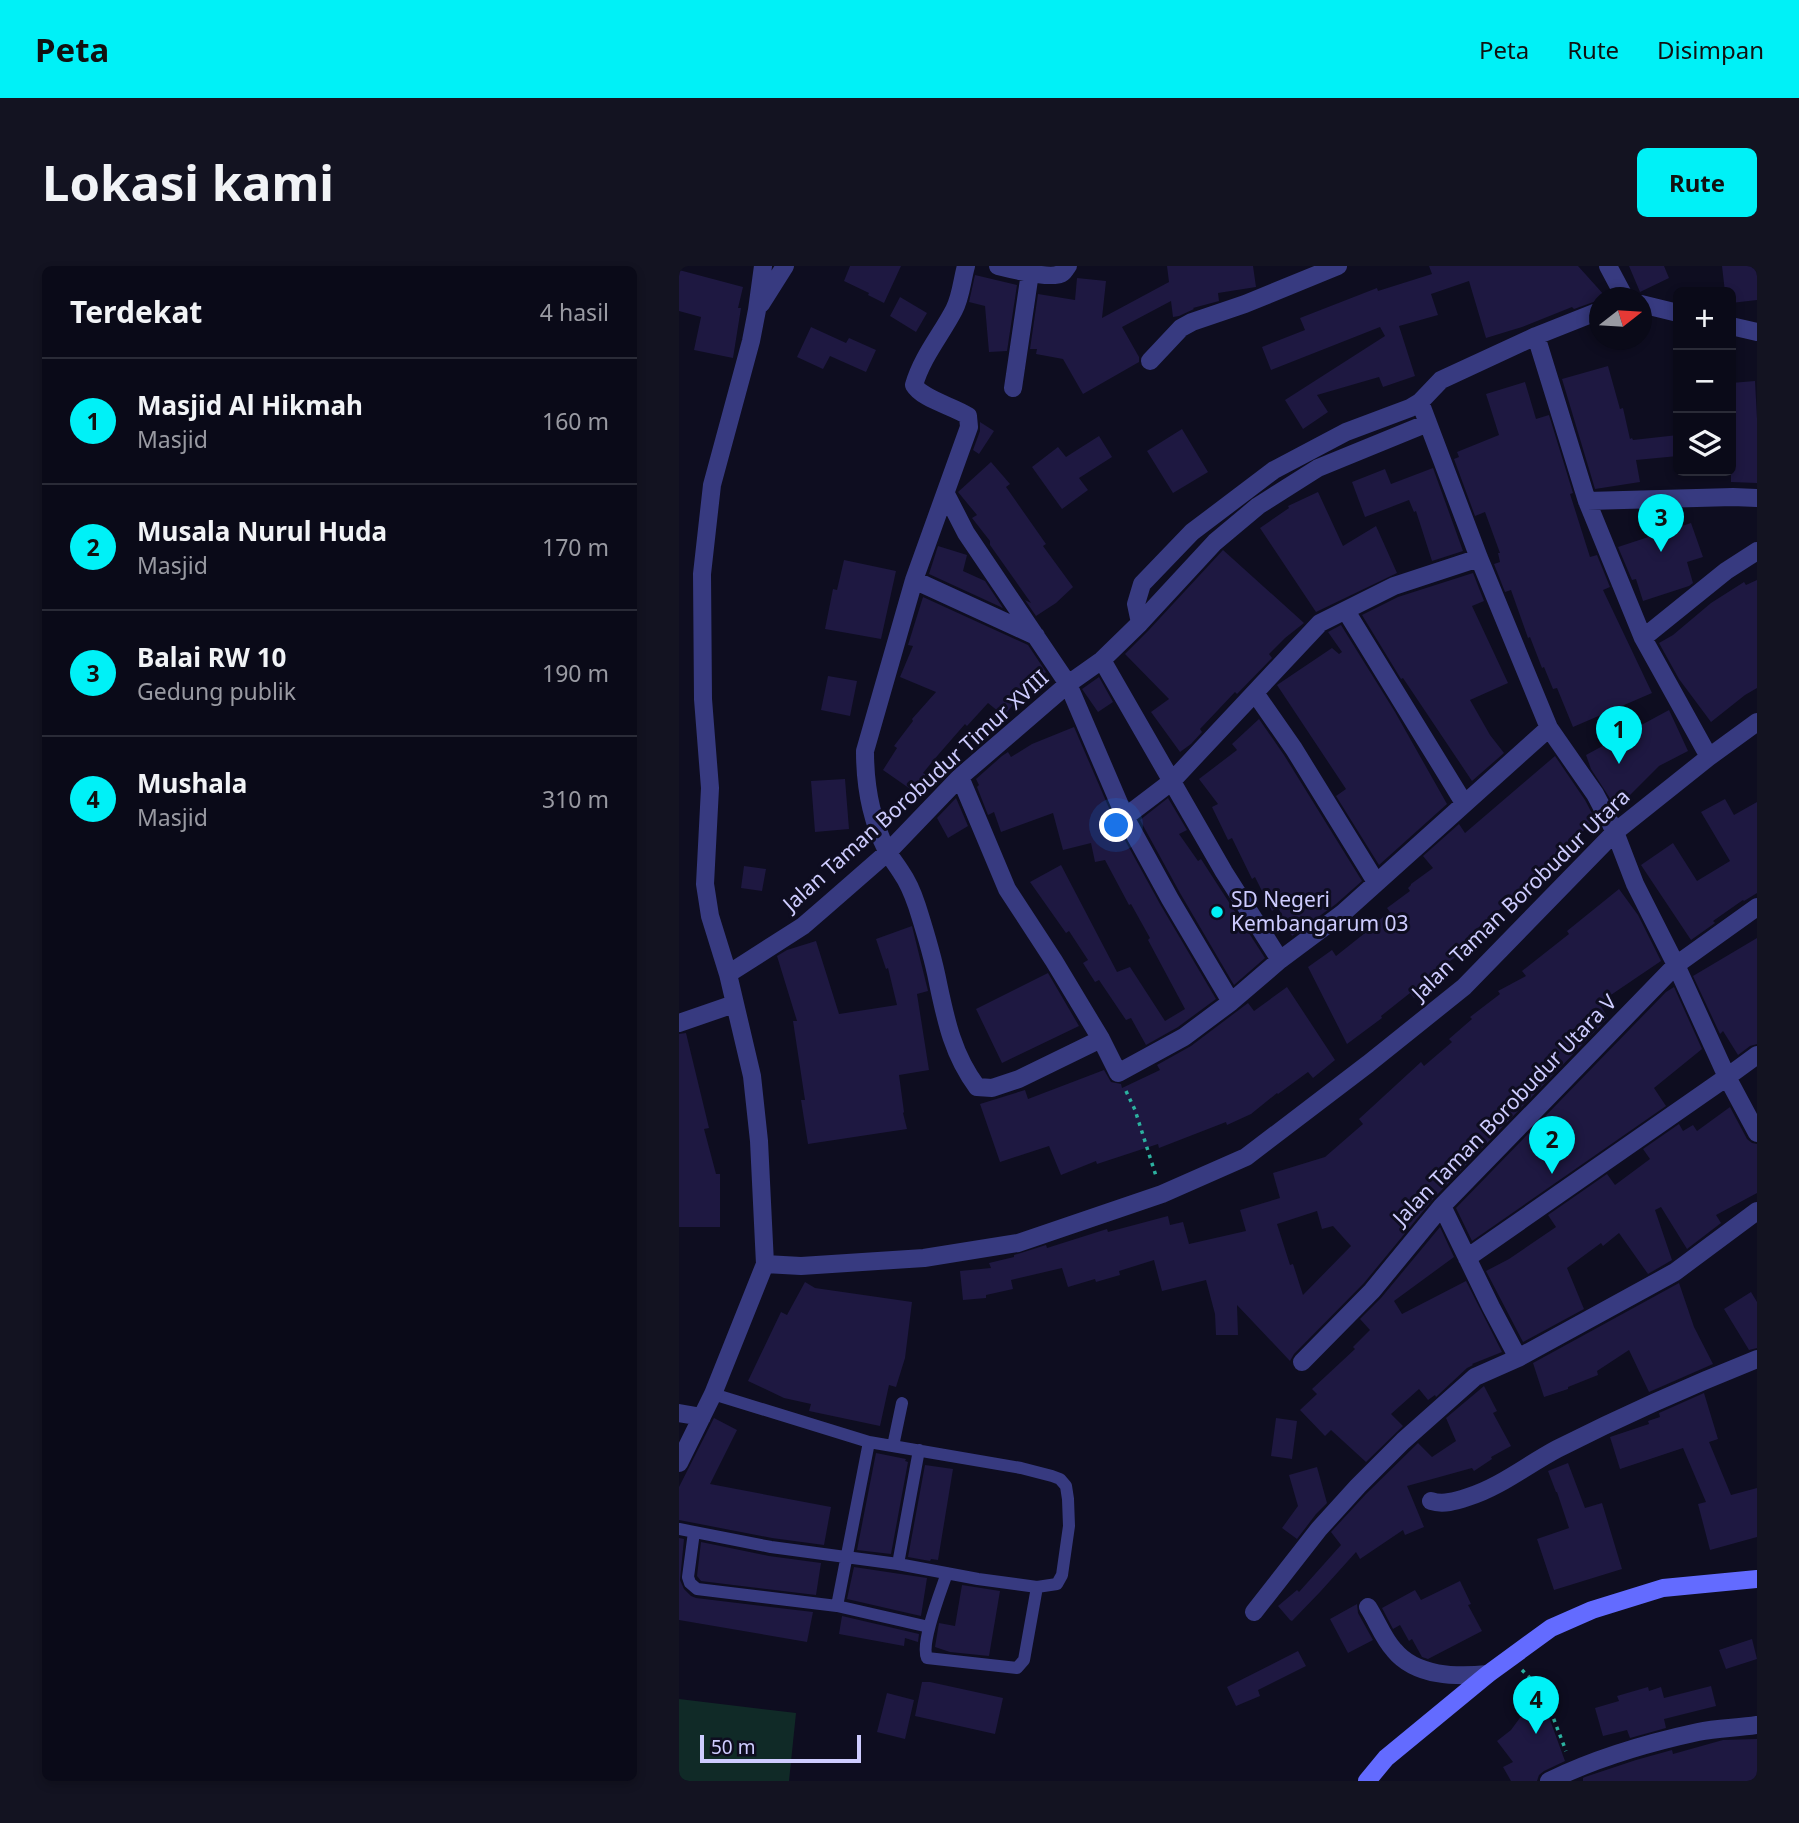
<!DOCTYPE html>
<html lang="id">
<meta charset="utf-8">
<style>
body{margin:0;font-family:"Noto Sans",sans-serif;background:#131321;color:#f1f3f6}
.controls{position:absolute;right:21px;top:21px;display:grid;overflow:hidden;border-radius:10px;box-shadow:0 4px 10px #0003}
.controls button{width:63px;height:63px;display:grid;place-items:center;padding:0;border:0;border-bottom:2px solid #2a2b37;background:#0a0a18;color:#f1f3f6;font:35px sans-serif}
.compass{position:absolute;left:910px;top:21px;width:63px;height:63px;border-radius:50%;background:#0a0a18;box-shadow:0 4px 10px #0003;rotate:73deg}
.scale{position:absolute;left:21px;bottom:18px;width:161px;box-sizing:border-box;padding-left:7px;border:4px solid #ceccff;border-top:0;font-size:19px;line-height:24px;white-space:nowrap;color:#ceccff;-webkit-text-stroke:5px #0e0d20;paint-order:stroke}
.you{position:absolute;left:438px;top:560px;width:24px;height:24px;margin:-18px;border:5px solid #fff;border-radius:50%;background:#1a73e8;box-shadow:0 0 0 10px #1a73e833}
.badge{display:grid;place-items:center;width:46px;height:46px;border-radius:50%;background:#00f1f7;color:#111;font-size:23px;font-weight:700}
.pin{position:absolute;translate:-50% -58px;filter:drop-shadow(0 2px 4px #0008)}
.pin::after{content:'';position:absolute;top:37px;width:24px;height:21px;background:inherit;clip-path:polygon(0 0,100% 0,50% 100%)}
.list{margin:0;padding:0;list-style:none}
h2{display:flex;justify-content:space-between;align-items:center;height:91px;margin:0;padding:0 28px;font-size:30px}
h2 small{font-size:23px;font-weight:400;color:#999aa2}
.list li{display:grid;grid-template-columns:46px 1fr auto;gap:21px;align-items:center;box-sizing:border-box;height:126px;padding:0 28px;border-top:2px solid #2a2b37}
.list b{display:block;font-size:26px;white-space:nowrap}
.list p{margin:0;font-size:23px;white-space:nowrap;color:#999aa2}
.list em{font-size:23px;font-style:normal;color:#999aa2}
.icon{flex:none;width:38px;height:38px;fill:none;stroke:currentColor;stroke-width:2;stroke-linecap:round;stroke-linejoin:round}
.map{position:relative;flex:none;width:1078px;height:1515px;overflow:hidden;border-radius:10px}
header{display:flex;align-items:center;gap:42px;box-sizing:border-box;height:98px;padding:0 35px;background:#00f1f7;color:#111}
header strong{font-size:33px}
nav{display:flex;gap:38px;margin-inline-start:auto;font-size:24px}
.intro{display:flex;align-items:center;justify-content:space-between;box-sizing:border-box;height:168px;padding:0 42px}
h1{margin:0;font-size:49px}
.button{padding:18px 32px;border-radius:10px;background:#00f1f7;color:#111;font-size:24px;font-weight:700}
main{display:flex;gap:42px;padding:0 42px}
aside{flex:1;background:#0a0a18;border-radius:10px;box-shadow:0 4px 10px #0003}
.map>svg:first-child{display:block}
.green{fill:#102a27}
.building{fill:#1e1841;fill-rule:evenodd}
.lines{fill:none;stroke-linecap:round;stroke-linejoin:round}
.path{stroke:#2cb2a0;stroke-width:3.5;stroke-dasharray:3.5 5;stroke-linecap:butt}
.lane{stroke:#373a80;stroke-width:12}
.street{stroke:#373a80;stroke-width:18}
.secondary{stroke:#636bff;stroke-width:18}
.poi-dot{fill:#00f1f7;stroke:#0e0d20;stroke-width:2.5}
.labels{text-anchor:middle;stroke-width:6;stroke-linejoin:round;paint-order:stroke}
.street-label{font-size:21px;fill:#ceccff;stroke:#0e0d20}
.poi-label{font-size:21px;fill:#ceccff;stroke:#0e0d20;text-anchor:start}
</style>
<header>
<strong>Peta</strong>
<nav><a>Peta</a><a>Rute</a><a>Disimpan</a></nav>
</header>
<div class="intro"><h1>Lokasi kami</h1><a class="button">Rute</a></div>
<main>
<aside>
<h2>Terdekat<small>4 hasil</small></h2>
<ul class="list">
<li><span class="badge">1</span><div><b>Masjid Al Hikmah</b><p>Masjid</p></div><em>160 m</em></li>
<li><span class="badge">2</span><div><b>Musala Nurul Huda</b><p>Masjid</p></div><em>170 m</em></li>
<li><span class="badge">3</span><div><b>Balai RW 10</b><p>Gedung publik</p></div><em>190 m</em></li>
<li><span class="badge">4</span><div><b>Mushala</b><p>Masjid</p></div><em>310 m</em></li>
</ul>
</aside>
<div class="map">
<svg width="1078" height="1515" viewBox="0 0 1078 1515">
<rect width="100%" height="100%" fill="#0e0d20"/>
<path class="green" d="M 0,1433 L 117,1447 L 110,1515 L 0,1515 Z"/>
<path class="building" d="M 171,0 L 222,0 L 205,37 L 189,29 L 190,27 L 165,15 Z
M 488,0 L 574,0 L 577,21 L 539,27 L 540,35 L 514,42 L 515,43 L 500,50 L 494,51 L 492,35 L 443,61 L 460,91 L 460,96 L 404,128 L 384,93 L 357,88 L 358,83 L 351,83 L 359,28 L 396,34 L 398,12 L 427,15 L 423,52 L 490,16 Z
M 750,0 L 899,0 L 926,30 L 920,32 L 920,34 L 895,43 L 893,41 L 843,61 L 807,72 L 790,15 L 752,28 L 759,49 L 720,60 L 736,110 L 704,121 L 700,111 L 638,129 L 649,146 L 624,163 L 606,134 L 706,70 L 701,61 L 592,104 L 583,81 L 626,64 L 621,52 L 698,22 L 699,25 L 753,8 Z
M 950,0 L 985,0 L 990,12 L 961,26 Z
M 1043,0 L 1078,0 L 1078,34 L 1052,37 L 1052,26 L 1046,26 Z
M 0,4 L 64,21 L 59,42 L 62,42 L 54,92 L 15,84 L 22,51 L 0,45 Z
M 296,9 L 338,19 L 328,85 L 310,86 L 306,40 L 290,36 Z
M 221,31 L 248,47 L 237,66 L 211,50 Z
M 132,61 L 167,77 L 170,72 L 197,84 L 187,106 L 151,90 L 144,103 L 118,91 Z
M 929,100 L 941,143 L 944,142 L 951,173 L 953,172 L 954,174 L 999,169 L 999,190 L 957,194 L 961,216 L 916,223 L 883,113 Z
M 1076,115 L 1078,153 L 1078,217 L 1052,216 L 1052,117 Z
M 846,116 L 857,153 L 870,149 L 894,227 L 891,228 L 911,291 L 918,289 L 931,321 L 924,324 L 973,427 L 894,461 L 878,422 L 874,423 L 865,401 L 863,402 L 851,371 L 849,372 L 832,324 L 826,326 L 815,298 L 821,296 L 819,287 L 821,287 L 806,246 L 796,250 L 775,193 L 780,191 L 778,186 L 820,169 L 807,128 Z
M 301,156 L 315,165 L 300,188 L 294,184 L 301,165 Z
M 503,163 L 529,206 L 494,227 L 468,185 Z
M 420,170 L 433,191 L 400,212 L 409,224 L 383,243 L 353,201 L 379,181 L 387,191 Z
M 312,196 L 331,218 L 327,221 L 367,278 L 364,280 L 394,321 L 377,337 L 357,350 L 346,334 L 352,337 L 311,279 L 311,275 L 293,252 L 298,249 L 279,226 Z
M 754,202 L 784,285 L 753,295 L 737,245 L 735,246 L 730,234 L 686,251 L 673,216 L 706,203 L 712,218 Z
M 639,226 L 664,280 L 697,260 L 718,307 L 637,346 L 581,262 L 610,242 L 609,240 Z
M 1012,257 L 1024,291 L 1008,296 L 1014,317 L 1010,320 L 964,335 L 957,313 L 953,314 L 939,281 Z
M 259,280 L 288,289 L 284,305 L 306,315 L 324,342 L 250,308 Z
M 544,284 L 625,357 L 606,372 L 590,388 L 593,392 L 558,428 L 556,426 L 521,463 L 523,466 L 512,478 L 501,486 L 472,446 L 490,433 L 446,388 L 469,365 Z
M 165,294 L 217,305 L 202,373 L 146,363 L 154,323 L 158,324 Z
M 794,307 L 805,335 L 793,340 L 829,417 L 791,434 L 811,469 L 825,487 L 793,515 L 724,412 L 722,413 L 683,349 L 719,331 Z
M 1078,314 L 1078,422 L 1066,429 L 1032,456 L 1000,413 L 980,377 L 994,369 L 1032,337 L 1065,316 L 1067,319 Z
M 244,331 L 349,379 L 367,406 L 351,424 L 348,421 L 325,450 L 309,437 L 288,460 L 286,458 L 259,489 L 244,507 L 249,510 L 237,527 L 204,504 L 218,482 L 215,480 L 234,455 L 233,453 L 257,426 L 221,411 L 234,380 L 229,379 Z
M 662,359 L 716,446 L 768,538 L 700,599 L 657,530 L 667,523 L 598,419 L 653,382 L 660,388 L 663,386 L 649,366 Z
M 149,410 L 178,415 L 171,450 L 142,444 Z
M 420,411 L 434,436 L 419,446 L 403,423 Z
M 990,444 L 1009,485 L 980,500 L 946,534 L 940,531 L 934,537 L 912,503 L 907,489 Z
M 580,453 L 605,489 L 683,615 L 657,638 L 613,670 L 599,641 L 593,645 L 576,611 L 573,613 L 553,572 L 549,574 L 533,541 L 539,538 L 520,513 L 558,484 L 553,478 Z
M 395,461 L 436,556 L 481,638 L 537,733 L 499,761 L 467,779 L 452,752 L 447,754 L 420,714 L 416,716 L 404,697 L 409,694 L 390,665 L 387,667 L 351,616 L 382,599 L 438,706 L 451,701 L 486,755 L 506,743 L 469,674 L 471,672 L 452,638 L 450,639 L 426,594 L 416,596 L 412,577 L 384,584 L 374,547 L 322,566 L 315,546 L 309,549 L 298,521 L 300,519 L 297,513 L 323,490 L 329,486 L 332,491 L 353,478 Z
M 876,490 L 906,534 L 916,553 L 897,572 L 900,576 L 854,618 L 857,622 L 829,644 L 826,639 L 799,662 L 806,670 L 783,689 L 782,687 L 753,708 L 758,715 L 735,732 L 731,727 L 702,750 L 703,752 L 668,778 L 629,701 L 653,684 L 657,690 L 686,667 L 685,665 L 711,646 L 708,642 L 731,625 L 729,622 L 732,619 L 732,618 L 754,602 L 744,590 L 780,558 L 786,567 Z
M 166,513 L 170,563 L 136,566 L 132,515 Z
M 277,532 L 289,560 L 269,572 L 258,552 Z
M 489,532 L 508,564 L 500,568 L 519,595 L 522,593 L 586,692 L 555,719 L 501,627 L 461,554 Z
M 1046,533 L 1055,549 L 1078,536 L 1078,627 L 1065,635 L 1064,634 L 1034,655 L 1036,657 L 1012,674 L 962,599 L 994,577 L 1018,615 L 1051,595 L 1022,546 Z
M 65,600 L 87,603 L 83,625 L 62,622 Z
M 940,623 L 959,649 L 982,695 L 920,737 L 929,752 L 755,932 L 685,1017 L 615,1088 L 611,1095 L 558,1039 L 559,1069 L 537,1069 L 536,1048 L 527,1014 L 483,1025 L 475,994 L 440,1005 L 441,1009 L 417,1016 L 416,1013 L 389,1021 L 383,1002 L 332,1014 L 334,1023 L 307,1029 L 307,1032 L 284,1034 L 281,1005 L 312,1002 L 310,997 L 335,991 L 335,989 L 367,979 L 368,982 L 428,963 L 429,966 L 489,950 L 491,959 L 504,956 L 510,978 L 567,965 L 561,944 L 601,932 L 594,907 L 646,891 L 684,858 L 680,853 L 742,796 L 745,800 L 773,776 L 770,773 L 793,753 L 791,751 L 821,728 L 819,725 L 847,710 L 843,705 L 890,668 L 888,665 ZM 638,945 L 643,963 L 654,960 L 672,980 L 624,1029 L 614,998 L 611,999 L 598,958 Z
M 233,660 L 249,725 L 238,728 L 250,804 L 220,809 L 225,846 L 224,847 L 228,863 L 129,878 L 122,834 L 126,834 L 114,755 L 118,755 L 98,690 L 108,684 L 137,675 L 160,748 L 218,739 L 209,702 L 207,703 L 197,673 Z
M 1078,672 L 1078,778 L 1071,780 L 1059,789 L 1044,765 L 1041,768 L 1014,710 Z
M 369,707 L 400,760 L 323,797 L 297,743 Z
M 608,721 L 656,794 L 634,812 L 629,806 L 599,828 L 598,827 L 572,848 L 548,859 L 547,856 L 480,882 L 479,878 L 418,898 L 417,895 L 382,909 L 370,880 L 321,896 L 301,838 L 346,824 L 349,833 L 425,804 L 432,816 L 442,818 L 443,822 L 481,804 L 478,799 L 512,780 L 569,737 L 575,745 Z
M 995,721 L 1023,783 L 975,822 L 987,840 L 793,975 L 777,942 L 987,726 Z
M 7,767 L 30,862 L 25,863 L 37,908 L 41,908 L 41,961 L 0,961 L 0,768 Z
M 1051,841 L 1068,873 L 1073,877 L 1078,878 L 1078,927 L 1037,949 L 1042,957 L 1008,983 L 982,941 L 976,944 L 993,994 L 969,1008 L 940,967 L 924,980 L 922,977 L 888,1002 L 905,1043 L 844,1076 L 807,1005 L 830,993 L 877,961 L 869,949 L 928,908 L 936,919 L 971,893 L 964,883 L 1000,858 L 1004,865 L 1014,859 L 1018,865 Z
M 761,961 L 775,991 L 715,1035 L 723,1048 L 787,1015 L 823,1086 L 793,1098 L 794,1099 L 788,1102 L 757,1131 L 756,1129 L 749,1134 L 740,1123 L 712,1148 L 724,1160 L 687,1196 L 652,1164 L 646,1170 L 621,1144 L 638,1128 L 633,1123 L 676,1083 L 674,1081 L 691,1064 L 681,1053 L 702,1032 Z
M 126,1016 L 136,1022 L 233,1036 L 226,1092 L 217,1121 L 210,1119 L 201,1160 L 130,1145 L 132,1138 L 105,1132 L 69,1115 L 102,1046 L 108,1049 Z
M 1000,1017 L 1015,1061 L 1034,1098 L 970,1126 L 950,1084 L 918,1105 L 919,1109 L 889,1121 L 889,1123 L 865,1131 L 854,1097 Z
M 1072,1026 L 1078,1036 L 1078,1082 L 1070,1084 L 1045,1043 Z
M 805,1120 L 818,1145 L 814,1147 L 832,1180 L 812,1191 L 813,1193 L 795,1205 L 793,1202 L 728,1220 L 745,1261 L 726,1269 L 724,1264 L 681,1293 L 677,1286 L 641,1326 L 613,1355 L 611,1354 L 599,1340 L 618,1324 L 620,1326 L 662,1279 L 652,1266 L 687,1228 L 739,1177 L 753,1191 L 777,1175 L 767,1152 Z
M 1025,1127 L 1039,1173 L 1030,1176 L 1052,1229 L 1078,1222 L 1078,1271 L 1031,1284 L 1019,1238 L 1027,1236 L 1004,1182 L 941,1203 L 931,1171 L 970,1158 L 969,1155 L 981,1151 L 980,1147 Z
M 35,1152 L 58,1164 L 31,1218 L 152,1241 L 145,1279 L 93,1272 L 0,1254 L 0,1221 Z
M 597,1152 L 618,1155 L 613,1193 L 592,1190 Z
M 197,1187 L 227,1193 L 226,1195 L 229,1196 L 212,1288 L 178,1284 Z
M 889,1197 L 906,1242 L 923,1237 L 943,1303 L 875,1324 L 858,1273 L 890,1262 L 878,1226 L 877,1226 L 869,1205 Z
M 246,1199 L 274,1203 L 259,1294 L 252,1293 L 251,1295 L 229,1291 Z
M 638,1201 L 648,1237 L 637,1248 L 618,1273 L 603,1262 L 619,1240 L 610,1209 Z
M 0,1272 L 5,1273 L 1,1314 L 5,1323 L 12,1330 L 17,1332 L 134,1346 L 128,1376 L 0,1354 Z
M 22,1276 L 90,1290 L 142,1297 L 137,1329 L 22,1315 L 18,1310 Z
M 175,1301 L 248,1312 L 242,1350 L 168,1333 Z
M 781,1315 L 792,1338 L 789,1339 L 803,1365 L 749,1393 L 743,1391 L 733,1373 L 730,1375 L 721,1359 L 714,1363 L 703,1342 L 736,1324 L 742,1334 Z
M 283,1319 L 321,1325 L 310,1390 L 271,1386 L 256,1381 L 260,1357 L 276,1360 Z
M 678,1338 L 679,1347 L 694,1374 L 669,1387 L 651,1353 Z
M 163,1350 L 240,1368 L 239,1376 L 226,1372 L 225,1380 L 160,1368 Z
M 1073,1373 L 1078,1393 L 1047,1403 L 1040,1384 Z
M 619,1385 L 627,1400 L 579,1424 L 581,1430 L 557,1440 L 548,1421 Z
M 243,1416 L 251,1416 L 324,1432 L 316,1468 L 236,1450 Z
M 1032,1420 L 1037,1440 L 985,1453 L 987,1462 L 951,1472 L 948,1464 L 924,1470 L 916,1442 L 940,1435 L 938,1430 L 969,1421 L 970,1425 L 982,1421 L 985,1432 Z
M 208,1427 L 235,1434 L 226,1473 L 198,1466 Z
M 867,1443 L 886,1495 L 865,1505 L 860,1509 L 858,1515 L 832,1515 L 824,1501 L 834,1496 L 818,1475 L 832,1464 L 843,1449 Z
M 1078,1473 L 1078,1515 L 904,1515 L 904,1512 L 906,1511 L 957,1494 L 993,1484 L 994,1488 L 1044,1474 Z"/>
<g class="lines">
<path class="path" d="M 447,825 L 456,844 L 477,910
M 843,1404 L 864,1425 L 887,1485"/>
<path class="lane" d="M 34,1128 L 190,1176 L 342,1202 L 373,1210 L 381,1213 L 387,1220 L 389,1233 L 390,1260 L 383,1309 L 378,1318 L 358,1321 L 299,1313 L 219,1298
M 214,1180 L 223,1137
M 0,1263 L 92,1281 L 219,1298 L 240,1184
M 15,1266 L 9,1311 L 11,1317 L 18,1323 L 158,1340 L 250,1361
M 268,1307 C 262,1325 241,1377 248,1392 L 338,1402 L 345,1394 L 358,1321
M 158,1340 L 190,1176"/>
<path class="street" d="M 287,0 C 283,14 282,31 275,44 C 262,69 243,91 235,119 C 243,133 274,140 289,150 L 290,161 L 235,314 L 186,485 C 186,519 192,553 207,583 C 211,591 217,598 222,606 C 229,616 234,628 238,640 C 246,665 254,691 259,717 C 267,755 274,789 298,821 L 313,822 L 340,813 L 422,773
M 319,0 C 331,3 371,13 381,8 C 385,7 386,3 389,0
M 929,0 L 946,32
M 82,38 L 106,0
M 962,38 L 999,47
M 1052,60 L 1078,66
M 857,70 L 908,235 L 964,372 L 1030,491
M 471,95 L 502,62 L 513,56 L 566,38 L 659,0
M 334,122 L 352,0
M 741,136 L 800,292 L 870,462 L 916,528 L 936,566 L 956,618 L 997,699 L 1048,811 L 1078,867
M 267,228 L 287,267 L 389,418 L 446,551 L 491,633 L 552,736
M 908,235 L 1054,231 L 1078,232
M 235,314 L 357,370
M 667,345 L 785,537
M 461,357 L 457,338 L 463,318 L 513,266 L 595,204 L 667,166 L 731,142 L 741,136 L 762,114 L 857,70 L 920,45
M 964,372 L 1047,305 L 1078,285
M 423,394 L 545,606 L 601,694
M 576,427 L 615,483 L 697,616
M 281,511 L 328,623 L 375,695 L 422,773 L 439,807 L 505,771 L 552,736 L 601,694 L 664,647 L 870,462
M 446,551 L 492,516 L 641,357 L 715,320 L 800,292
M 49,708 L 124,660 L 146,641 L 209,586 L 281,511 L 389,418 L 423,394 L 461,357 L 536,276 L 579,240 L 639,202 L 749,157
M 0,757 L 55,738
M 763,940 L 812,1041 L 839,1092
M 788,992 L 1048,811 L 1078,789
M 86,998 L 122,1000 L 245,992 L 339,977 L 483,928 L 567,891 L 689,798 L 785,721 L 936,566 L 1030,491 L 1078,456
M 623,1096 L 693,1025 L 763,940 L 997,699 L 1078,641
M 0,1147 L 23,1151
M 0,1197 L 34,1128 L 86,998 L 80,875 L 73,810 L 49,708 L 31,650 L 26,618 L 31,522 L 24,433 L 23,308 L 33,219 L 72,75 L 78,44 L 84,0
M 752,1235 C 764,1239 777,1235 789,1231 C 821,1221 848,1199 878,1183 C 943,1150 1010,1120 1078,1093
M 689,1341 C 698,1355 704,1372 715,1384 C 737,1411 778,1411 809,1408
M 575,1346 L 640,1263 L 679,1220 L 724,1175 L 796,1111 L 839,1092 L 996,1006 L 1078,945
M 870,1515 C 917,1492 968,1477 1019,1466 C 1038,1462 1059,1462 1078,1459"/>
<path class="secondary" d="M 688,1515 L 707,1492 L 809,1408 L 872,1362 L 913,1344 L 984,1322 L 1078,1313"/>
</g>
<circle class="poi-dot" cx="538" cy="646" r="7"/>
<g class="labels">
<g class="street-label">
<text transform="translate(237 525) rotate(-42)" y="7">Jalan Taman Borobudur Timur XVIII</text>
<text transform="translate(842 629) rotate(-44)" y="7">Jalan Taman Borobudur Utara</text>
<text transform="translate(826 844) rotate(-46)" y="7">Jalan Taman Borobudur Utara V</text>
</g>
<g class="poi-label">
<text x="552" y="641">SD Negeri<tspan x="552" dy="24">Kembangarum 03</tspan></text>
</g>
</g>
</svg>
<div class="controls">
<button>+</button>
<button>−</button>
<button><svg class="icon" aria-label="layers" viewBox="0 0 24 24"><path d="M12 4l9 5-9 5-9-5zM3 14l9 5 9-5"/></svg></button>
</div>
<svg class="compass" viewBox="-18 -18 36 36"><path d="M0-13l5 13h-10z" fill="#e53935"/><path d="M0 13l5-13h-10z" fill="#999aa2"/></svg>
<div class="scale">50 m</div>
<div class="you"></div>
<div class="pin badge" style="left:940px;top:498px">1</div>
<div class="pin badge" style="left:873px;top:908px">2</div>
<div class="pin badge" style="left:982px;top:286px">3</div>
<div class="pin badge" style="left:857px;top:1468px">4</div>
</div>
</main>
